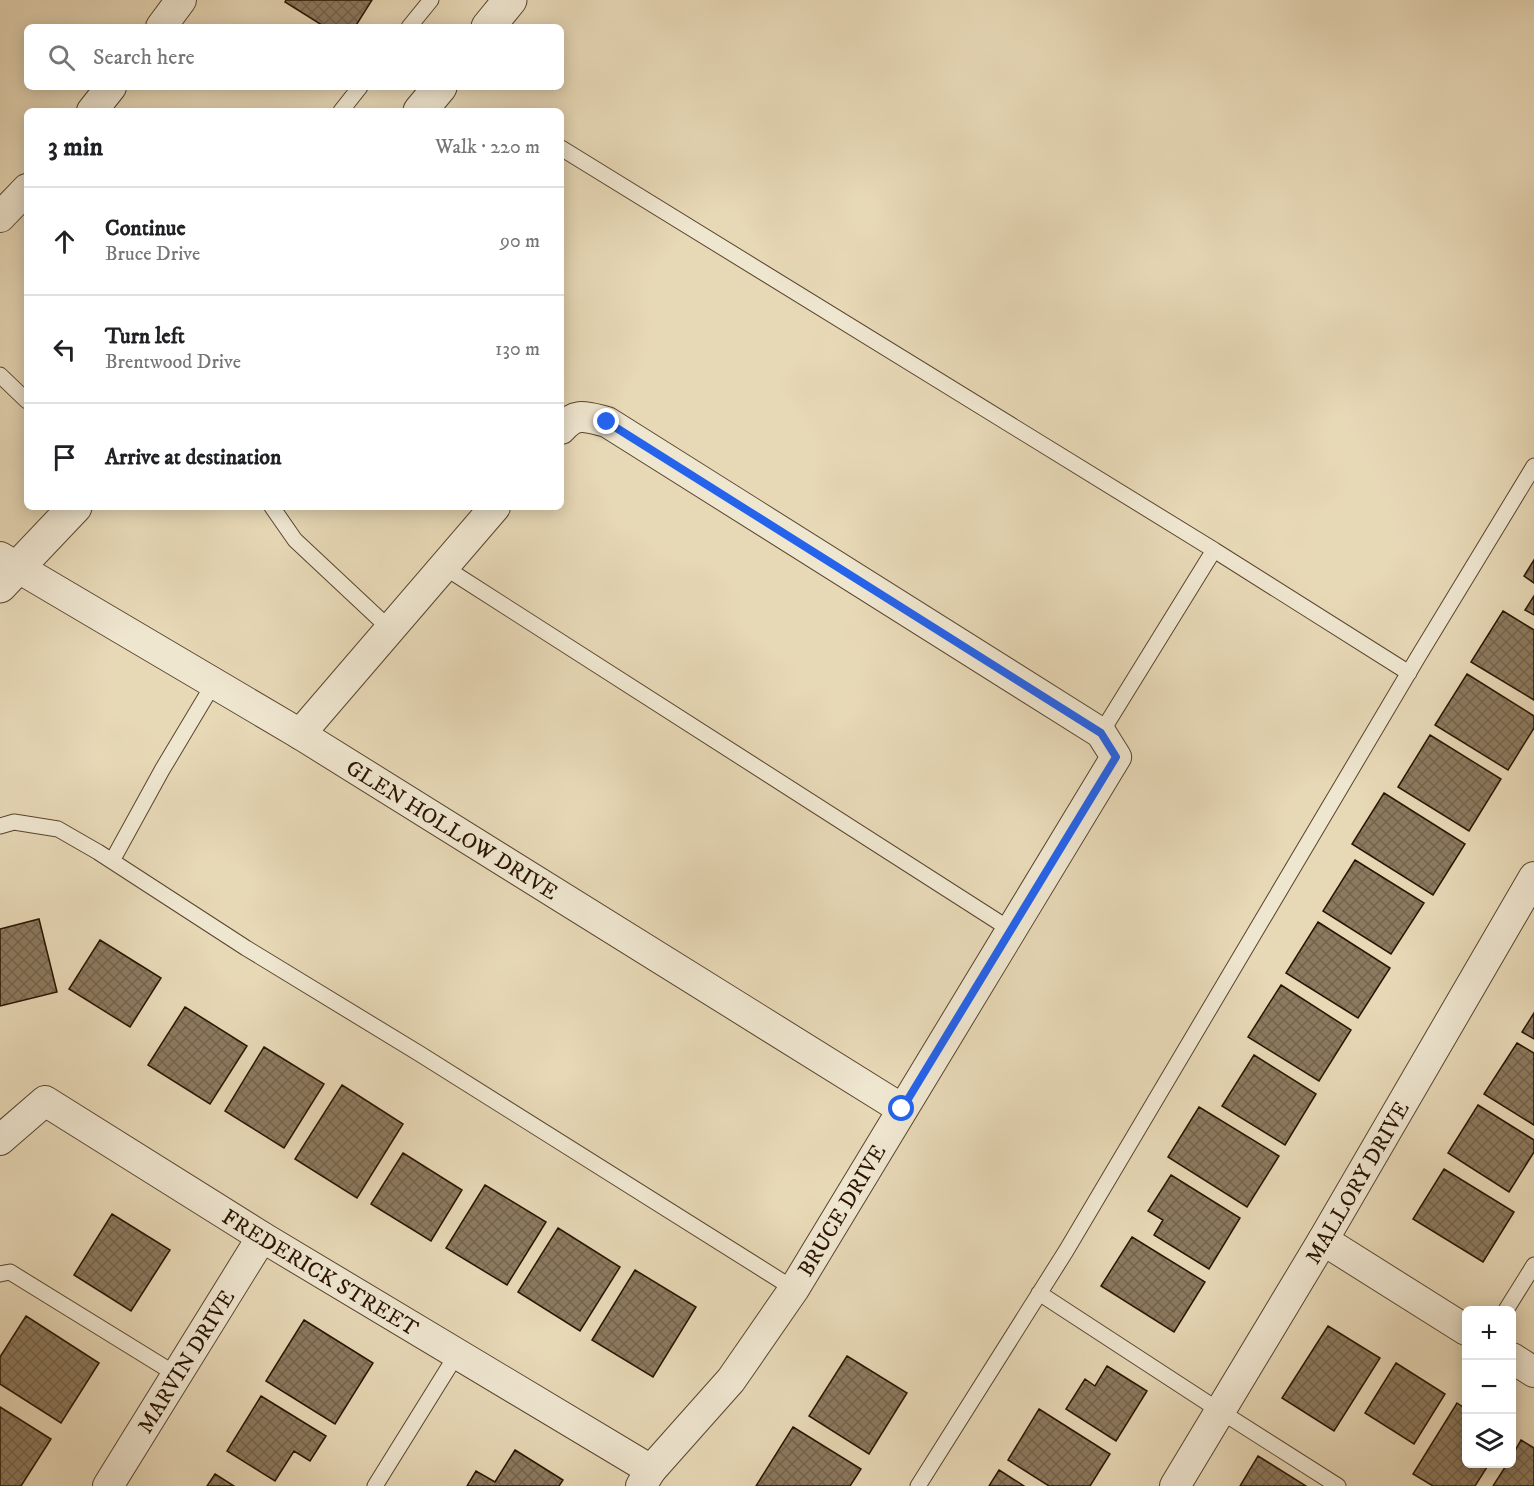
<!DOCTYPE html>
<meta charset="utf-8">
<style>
body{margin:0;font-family:"IM FELL DW Pica",serif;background:#f6f6f6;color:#202124}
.controls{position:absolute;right:18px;bottom:18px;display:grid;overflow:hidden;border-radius:9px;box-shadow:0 3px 15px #0003}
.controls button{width:54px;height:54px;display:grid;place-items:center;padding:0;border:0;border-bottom:2px solid #e0e0e0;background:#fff;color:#202124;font:30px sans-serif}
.stop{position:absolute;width:18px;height:18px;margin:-14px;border:4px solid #2563eb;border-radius:50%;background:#fff}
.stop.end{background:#2563eb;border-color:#fff;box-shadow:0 2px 6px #0008}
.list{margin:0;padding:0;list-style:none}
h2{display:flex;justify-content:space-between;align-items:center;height:78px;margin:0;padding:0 24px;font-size:26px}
h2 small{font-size:20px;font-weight:400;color:#757577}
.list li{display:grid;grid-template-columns:39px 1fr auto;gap:18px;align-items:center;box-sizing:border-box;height:108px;padding:0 24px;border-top:2px solid #e0e0e0}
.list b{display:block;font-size:22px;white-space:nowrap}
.list p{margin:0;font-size:20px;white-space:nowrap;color:#757577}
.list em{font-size:20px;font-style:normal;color:#757577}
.icon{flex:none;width:33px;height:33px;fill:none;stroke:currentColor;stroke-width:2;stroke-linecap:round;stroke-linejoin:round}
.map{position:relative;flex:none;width:1534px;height:1486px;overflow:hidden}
.search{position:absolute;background:#fff;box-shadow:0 3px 15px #0003;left:24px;top:24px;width:540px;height:66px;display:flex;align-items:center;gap:15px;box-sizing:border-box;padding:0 21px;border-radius:9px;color:#757577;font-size:22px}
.panel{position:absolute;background:#fff;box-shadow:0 3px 15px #0003;left:24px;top:108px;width:540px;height:402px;border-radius:9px}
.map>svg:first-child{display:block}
.building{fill:url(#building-cross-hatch);stroke:#2a1401;stroke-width:1.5}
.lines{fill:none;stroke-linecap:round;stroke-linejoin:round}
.service-casing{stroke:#59452e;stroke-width:17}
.minor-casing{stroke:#59452e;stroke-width:32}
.tertiary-casing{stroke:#59452e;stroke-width:35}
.service{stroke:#efe6d0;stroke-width:15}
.minor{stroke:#efe6d0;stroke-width:30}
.tertiary{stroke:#efe6d0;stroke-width:33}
.route{stroke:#2563eb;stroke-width:8}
.labels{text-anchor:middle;stroke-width:4.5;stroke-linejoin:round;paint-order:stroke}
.street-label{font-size:22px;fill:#2a1401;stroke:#efe6d0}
</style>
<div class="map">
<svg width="1534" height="1486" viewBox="0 0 1534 1486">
<defs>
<pattern id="building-cross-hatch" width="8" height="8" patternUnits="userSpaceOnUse" patternTransform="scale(1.5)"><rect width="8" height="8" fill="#8c7a5f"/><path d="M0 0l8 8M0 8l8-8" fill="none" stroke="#73634c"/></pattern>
</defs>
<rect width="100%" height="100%" fill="#e7d8b6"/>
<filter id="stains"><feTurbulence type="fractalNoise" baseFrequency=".00333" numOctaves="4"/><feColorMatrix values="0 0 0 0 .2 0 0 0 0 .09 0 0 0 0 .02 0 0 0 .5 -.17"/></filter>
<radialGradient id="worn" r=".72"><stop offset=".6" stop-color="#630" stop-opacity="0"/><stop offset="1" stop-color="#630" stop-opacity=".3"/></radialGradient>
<path class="building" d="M 286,0 L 372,0 L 355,27 L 325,27 L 285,2 Z
M 1534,560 L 1534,583 L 1524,576 Z
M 1534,596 L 1534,615 L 1525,610 Z
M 1503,611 L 1534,630 L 1534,700 L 1471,662 Z
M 1467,674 L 1534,716 L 1534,728 L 1508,770 L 1435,725 Z
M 1430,735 L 1501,779 L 1469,831 L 1398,787 Z
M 1384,793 L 1465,844 L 1433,895 L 1352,844 Z
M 1355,860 L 1424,903 L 1391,954 L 1323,911 Z
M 39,919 L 57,992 L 0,1006 L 0,929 Z
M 1318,922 L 1390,968 L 1358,1018 L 1286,973 Z
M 100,940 L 161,978 L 130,1027 L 69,989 Z
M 1281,985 L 1351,1030 L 1319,1081 L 1248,1037 Z
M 185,1007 L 247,1046 L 210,1104 L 148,1065 Z
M 1534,1013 L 1534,1039 L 1522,1032 Z
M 1517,1043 L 1534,1053 L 1534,1125 L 1484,1094 Z
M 264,1047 L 324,1084 L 284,1148 L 225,1111 Z
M 1254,1055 L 1316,1094 L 1285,1145 L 1222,1106 Z
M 342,1085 L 403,1124 L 357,1198 L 295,1159 Z
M 1478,1105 L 1534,1140 L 1534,1152 L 1509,1192 L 1448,1153 Z
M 1199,1107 L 1279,1156 L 1247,1207 L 1168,1157 Z
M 403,1153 L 462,1190 L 431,1241 L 371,1204 Z
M 1444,1169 L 1514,1212 L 1483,1262 L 1413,1219 Z
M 1171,1175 L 1240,1218 L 1209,1269 L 1154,1235 L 1163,1220 L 1148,1211 Z
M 485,1185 L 546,1222 L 507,1285 L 446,1248 Z
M 112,1214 L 170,1250 L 131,1311 L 74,1275 Z
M 558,1228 L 620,1267 L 580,1331 L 518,1292 Z
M 1132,1237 L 1205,1282 L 1174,1332 L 1101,1286 Z
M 635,1270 L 696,1307 L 653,1377 L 592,1340 Z
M 26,1316 L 99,1363 L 61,1423 L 0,1384 L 0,1357 Z
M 304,1320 L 373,1363 L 335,1424 L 266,1381 Z
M 1328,1326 L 1380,1358 L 1334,1431 L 1282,1398 Z
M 847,1356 L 907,1393 L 869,1454 L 809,1416 Z
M 1396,1363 L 1445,1394 L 1414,1444 L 1365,1413 Z
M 1107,1366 L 1147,1391 L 1116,1441 L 1066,1409 L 1085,1379 L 1095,1386 Z
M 261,1396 L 326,1436 L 310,1461 L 294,1451 L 275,1481 L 227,1451 Z
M 1457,1403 L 1466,1409 L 1466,1464 L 1489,1464 L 1475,1486 L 1433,1486 L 1413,1474 Z
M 0,1407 L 51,1439 L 21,1486 L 0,1486 Z
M 1039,1409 L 1110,1454 L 1090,1486 L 1049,1486 L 1008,1460 Z
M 793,1427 L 861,1469 L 850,1486 L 756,1486 Z
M 1521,1440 L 1534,1448 L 1534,1486 L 1493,1486 L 1507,1464 L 1512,1464 L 1512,1456 Z
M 515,1450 L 563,1480 L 559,1486 L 467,1486 L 476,1471 L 495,1482 Z
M 1258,1456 L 1306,1486 L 1240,1486 Z
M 999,1470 L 1024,1486 L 989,1486 Z
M 215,1474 L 234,1486 L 207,1486 Z"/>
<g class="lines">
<g class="service-casing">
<path id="service" d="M 409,27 L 431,0
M 341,111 L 360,87
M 561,148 L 1214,550 L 1101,733
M 0,375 L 27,401
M 272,507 L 295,540 L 390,629
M 1214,550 L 1409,673
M 444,567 L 1011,930
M 0,826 L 14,822 L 58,829 L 98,852 L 246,948 L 420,1054 L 794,1289
M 112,861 L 162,770 L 214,683
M 0,1274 L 10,1272 L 177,1375
M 1039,1293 L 1220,1411 L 1338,1486
M 1506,1310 L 1534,1265
M 375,1486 L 457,1354
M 918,1486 L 1066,1251 L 1418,657 L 1534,466"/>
</g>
<g class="minor-casing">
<g id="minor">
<path d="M 161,27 L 181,0"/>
<path d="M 92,111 L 111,87"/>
<path d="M 0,217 L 27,189"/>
<path d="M 561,429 C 576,411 587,417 607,422 L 1101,733 L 1116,757 L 794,1289 L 731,1380 L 651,1470 L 641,1486"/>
<path id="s1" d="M 0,557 L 300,734 L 902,1109"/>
<path d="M 300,734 L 495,507"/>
<path id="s2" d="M 0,1140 L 45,1101 L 262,1237 L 651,1470"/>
<path d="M 1323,1240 L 1466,1330"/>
<path d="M 1512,1358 L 1534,1372"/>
<path id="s3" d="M 108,1486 L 262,1237"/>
<path id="s4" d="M 1175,1486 L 1323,1240 L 1534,877"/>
</g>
</g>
<g class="tertiary-casing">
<path id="tertiary" d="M 488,27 L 510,0
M 420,111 L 440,87
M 0,586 L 75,507"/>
</g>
<use href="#service" class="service"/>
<use href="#minor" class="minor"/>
<use href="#tertiary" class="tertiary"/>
</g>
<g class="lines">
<path class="route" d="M 607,422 L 1101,733 L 1116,757 L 902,1109"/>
</g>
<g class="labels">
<g class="street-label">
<text dy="8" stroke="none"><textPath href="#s1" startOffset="528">GLEN HOLLOW DRIVE</textPath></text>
<text dy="8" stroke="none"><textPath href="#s4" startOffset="354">MALLORY DRIVE</textPath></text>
<text transform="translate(841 1210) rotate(-59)" y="8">BRUCE DRIVE</text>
<text dy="8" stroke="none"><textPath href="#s2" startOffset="384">FREDERICK STREET</textPath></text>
<text dy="8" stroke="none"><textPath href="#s3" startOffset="147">MARVIN DRIVE</textPath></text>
</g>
</g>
<rect width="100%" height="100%" filter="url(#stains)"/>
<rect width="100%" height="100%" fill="url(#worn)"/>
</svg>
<div class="controls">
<button>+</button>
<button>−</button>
<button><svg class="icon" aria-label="layers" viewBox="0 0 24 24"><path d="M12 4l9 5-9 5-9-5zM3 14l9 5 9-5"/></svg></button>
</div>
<div class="stop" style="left:902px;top:1109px"></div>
<div class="stop end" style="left:607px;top:422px"></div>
<div class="search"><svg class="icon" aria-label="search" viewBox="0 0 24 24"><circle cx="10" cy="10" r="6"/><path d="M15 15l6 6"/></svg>Search here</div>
<section class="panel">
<h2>3 min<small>Walk · 220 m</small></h2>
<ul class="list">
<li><svg class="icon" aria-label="ahead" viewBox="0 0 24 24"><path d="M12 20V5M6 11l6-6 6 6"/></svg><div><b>Continue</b><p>Bruce Drive</p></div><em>90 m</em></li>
<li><svg class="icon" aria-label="left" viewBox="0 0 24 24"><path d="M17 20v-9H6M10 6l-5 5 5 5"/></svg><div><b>Turn left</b><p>Brentwood Drive</p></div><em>130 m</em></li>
<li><svg class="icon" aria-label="arrive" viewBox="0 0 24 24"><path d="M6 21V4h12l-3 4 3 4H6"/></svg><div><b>Arrive at destination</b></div></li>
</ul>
</section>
</div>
